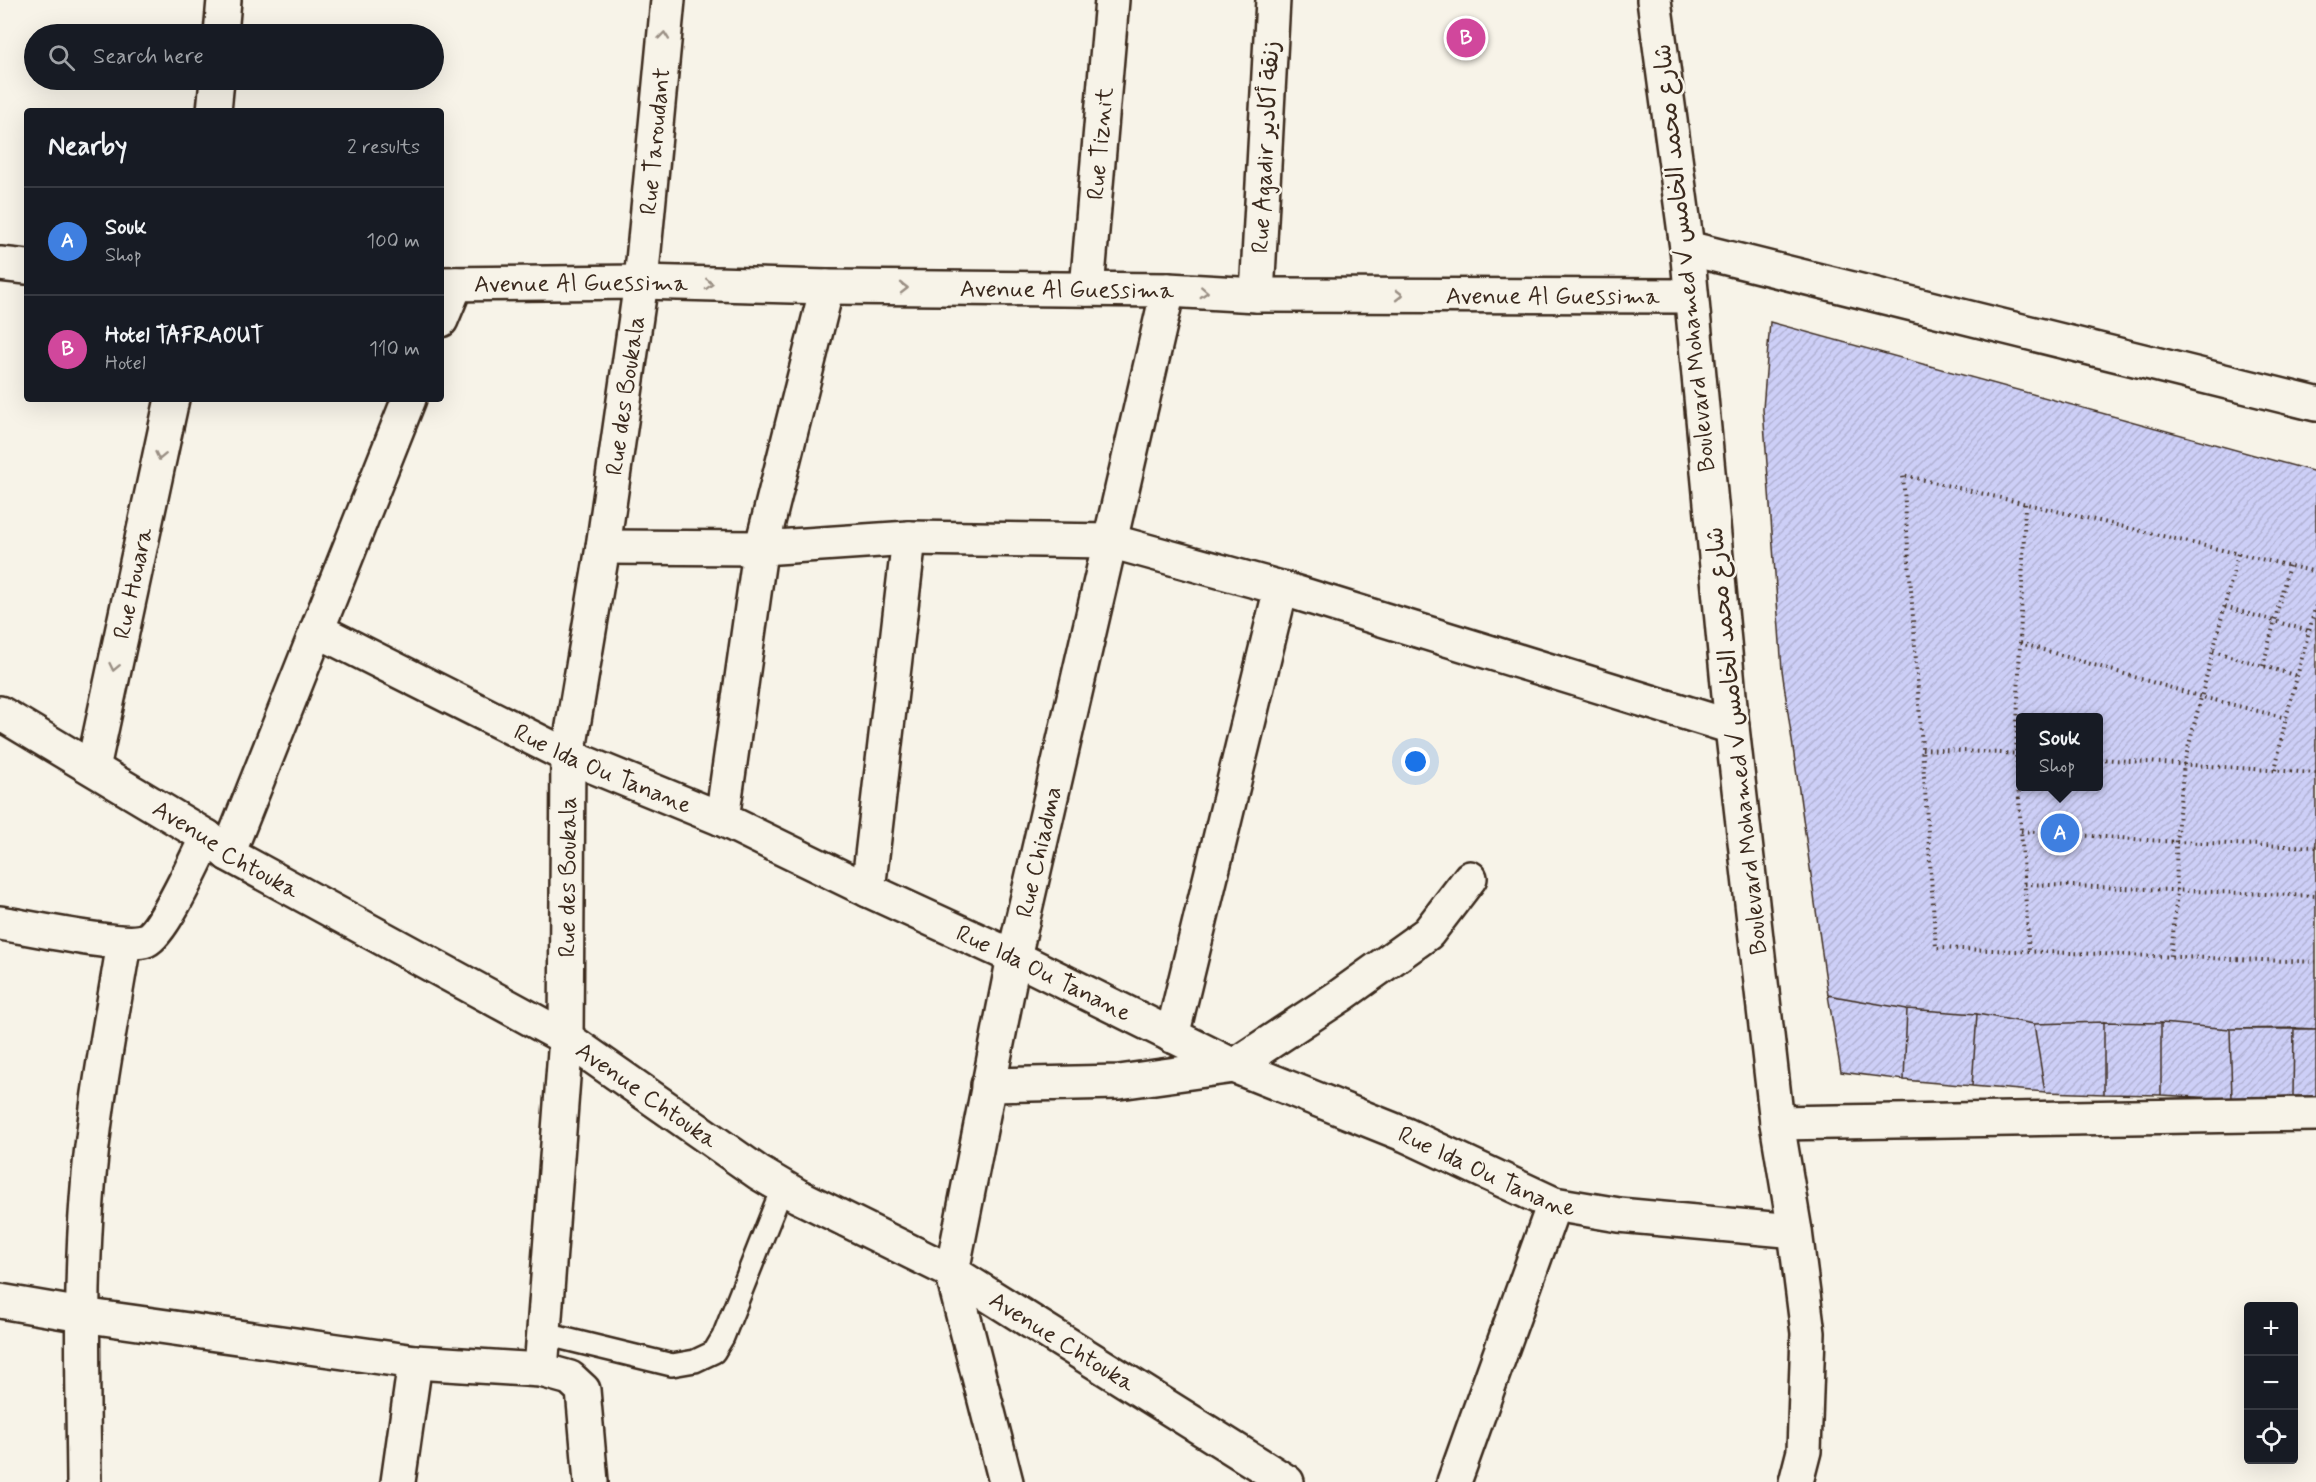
<!DOCTYPE html>
<meta charset="utf-8">
<style>
body{margin:0;font-family:Mynerve,"Playpen Sans Arabic",sans-serif;background:#20242c;color:#f1f3f6}
.controls{position:absolute;right:18px;bottom:18px;display:grid;overflow:hidden;border-radius:6px;box-shadow:0 6px 24px #0002}
.controls button{width:54px;height:54px;display:grid;place-items:center;padding:0;border:0;border-bottom:2px solid #363941;background:#171b24;color:#f1f3f6;font:30px sans-serif}
.you{position:absolute;left:1416px;top:762px;width:21px;height:21px;margin:-15px;border:4px solid #fff;border-radius:50%;background:#1a73e8;box-shadow:0 0 0 9px #1a73e833}
.badge{display:grid;place-items:center;width:39px;height:39px;border-radius:50%;background:#c8321e;color:#fff;font-size:20px;font-weight:700}
.pin{position:absolute;translate:-50% -50%;border:3px solid #fff;box-shadow:0 2px 6px #0006}
.popup{position:absolute;left:2016px;top:713px;width:87px;height:78px;box-sizing:border-box;display:grid;place-content:center;border-radius:6px;background:#171b24;filter:drop-shadow(0 2px 4px #0005);font-size:20px;white-space:nowrap;color:#9ea1a6}
.popup b{font-size:22px;color:#f1f3f6}
.popup::after{content:'';position:absolute;left:50%;top:100%;margin-left:-12px;border:12px solid transparent;border-top-color:#171b24}
.list{margin:0;padding:0;list-style:none}
h2{display:flex;justify-content:space-between;align-items:center;height:78px;margin:0;padding:0 24px;font-size:26px}
h2 small{font-size:20px;font-weight:400;color:#9ea1a6}
.list li{display:grid;grid-template-columns:39px 1fr auto;gap:18px;align-items:center;box-sizing:border-box;height:108px;padding:0 24px;border-top:2px solid #363941}
.list b{display:block;font-size:22px;white-space:nowrap}
.list p{margin:0;font-size:20px;white-space:nowrap;color:#9ea1a6}
.list em{font-size:20px;font-style:normal;color:#9ea1a6}
.icon{flex:none;width:33px;height:33px;fill:none;stroke:currentColor;stroke-width:2;stroke-linecap:round;stroke-linejoin:round}
.map{position:relative;flex:none;width:2316px;height:1482px;overflow:hidden}
.search{position:absolute;background:#171b24;box-shadow:0 6px 24px #0002;left:24px;top:24px;width:420px;height:66px;display:flex;align-items:center;gap:15px;box-sizing:border-box;padding:0 21px;border-radius:33px;color:#9ea1a6;font-size:22px}
.panel{position:absolute;background:#171b24;box-shadow:0 6px 24px #0002;left:24px;top:108px;width:420px;height:294px;border-radius:6px}
.map>svg:first-child{display:block}
.building{fill:url(#building-hatch);stroke:#3b2a1e;stroke-width:1.5;fill-rule:evenodd}
.lines{fill:none;stroke-linecap:round;stroke-linejoin:round}
.lane-casing{stroke:#3b2a1e;stroke-width:26}
.street-casing{stroke:#3b2a1e;stroke-width:38}
.secondary-casing{stroke:#3b2a1e;stroke-width:38}
.path{stroke:#3b2a1e;stroke-width:4;stroke-dasharray:1.5 4.5;stroke-linecap:butt}
.lane{stroke:#f7f3e8;stroke-width:21}
.street{stroke:#f7f3e8;stroke-width:33}
.secondary{stroke:#f7f3e8;stroke-width:33}
.oneway{stroke:#998e83}
.labels{text-anchor:middle;stroke-width:5;stroke-linejoin:round;paint-order:stroke}
.street-label{font-size:24px;fill:#3b2a1e;stroke:#f7f3e8}
</style>
<div class="map">
<svg width="2316" height="1482" viewBox="0 0 2316 1482">
<defs>
<pattern id="building-hatch" width="6" height="6" patternUnits="userSpaceOnUse" patternTransform="scale(1.5)"><rect width="6" height="6" fill="#cdcff7"/><path d="M-1 1l2-2M0 6l6-6M5 7l2-2" fill="none" stroke="#b1b2d3"/></pattern>
</defs>
<rect width="100%" height="100%" fill="#f7f3e8"/>
<filter id="ink" filterUnits="userSpaceOnUse"><feTurbulence type="fractalNoise" baseFrequency=".0167" numOctaves="2"/><feDisplacementMap in="SourceGraphic" scale="12" xChannelSelector="R" yChannelSelector="G"/><feConvolveMatrix kernelMatrix="1 2 1 2 8 2 1 2 1" color-interpolation-filters="sRGB"/></filter>
<g filter="url(#ink)">
<path class="building" d="M 1770,322 L 2316,472 L 2316,1029 L 2230,1029 L 2161,1023 L 2104,1022 L 2034,1024 L 1977,1014 L 1907,1009 L 1828,995 L 1782,670 L 1763,409 ZM 2021,718 L 2099,718 L 2099,786 L 2021,786 Z
M 1828,995 L 1907,1009 L 1904,1080 L 1841,1072 Z
M 1907,1009 L 1977,1014 L 1972,1086 L 1904,1080 Z
M 1977,1014 L 2034,1024 L 2045,1092 L 1972,1086 Z
M 2104,1022 L 2104,1094 L 2045,1092 L 2034,1024 Z
M 2104,1022 L 2161,1023 L 2161,1095 L 2104,1094 Z
M 2161,1023 L 2230,1029 L 2232,1099 L 2161,1095 Z
M 2294,1028 L 2293,1096 L 2232,1099 L 2230,1029 Z
M 2294,1028 L 2316,1029 L 2316,1097 L 2293,1096 Z"/>
<g class="lines">
<g class="lane-casing">
<path id="lane" d="M 545,1334 L 672,1365 L 695,1361 L 714,1352 L 723,1337 L 783,1186"/>
</g>
<g class="street-casing">
<g id="street">
<path d="M 221,34 L 224,0"/>
<path d="M 214,111 L 217,80"/>
<path d="M 1687,248 L 2316,404"/>
<path d="M 0,264 L 27,267"/>
<path id="s1" d="M 441,284 L 641,282 L 827,287 L 1168,290 L 1257,295 L 1691,296"/>
<path id="s2" d="M 1087,289 L 1112,0"/>
<path d="M 1257,295 L 1273,0"/>
<path d="M 441,320 L 456,284"/>
<path d="M 603,547 L 762,548 L 909,538 L 1110,541 L 1281,588 L 1732,727"/>
<path id="s3" d="M 317,630 L 568,756 L 722,819 L 868,890 L 1014,957 L 1234,1066 L 1406,1135 L 1554,1204 L 1619,1215 L 1795,1231"/>
<path id="s4" d="M 0,713 L 207,837 L 228,854 L 566,1038 L 759,1173 L 798,1196 L 952,1272 L 1287,1482"/>
<path id="s5" d="M 93,768 L 172,399"/>
<path d="M 722,819 L 759,558 L 827,287"/>
<path d="M 228,854 L 409,399"/>
<path d="M 868,890 L 909,538"/>
<path d="M 0,923 C 28,927 125,949 146,940 C 163,933 197,857 207,837"/>
<path d="M 1172,1036 L 1281,588"/>
<path d="M 988,1085 L 1119,1082 L 1234,1066 L 1340,996 L 1428,933 L 1470,878"/>
<path d="M 1777,1123 L 2316,1114"/>
<path d="M 0,1301 L 82,1315 L 415,1362 L 541,1370 L 570,1378 L 583,1390 L 591,1482"/>
<path id="s6" d="M 541,1370 L 566,1038 L 568,756 L 603,547 L 641,282 L 668,0"/>
<path d="M 84,1482 C 83,1388 80,1294 87,1200 C 93,1113 110,1028 124,943"/>
<path d="M 398,1482 L 415,1362"/>
<path id="s7" d="M 1006,1482 L 952,1272 L 1014,957 L 1168,290"/>
<path d="M 1454,1482 L 1554,1204"/>
</g>
</g>
<g class="secondary-casing">
<path id="secondary" d="M 1654,0 L 1687,248 L 1732,727 L 1777,1123 L 1795,1231 L 1808,1333 L 1804,1451 L 1796,1482"/>
</g>
<path class="path" d="M 2025,504 L 2016,754 L 2029,951
M 2316,572 L 1903,475 L 1936,948 L 2316,962
M 2225,607 L 2309,631
M 2020,643 L 2202,697 L 2286,718
M 2213,651 L 2297,676
M 2263,666 L 2289,565
M 1922,749 L 2021,754
M 2099,759 L 2316,773
M 2275,770 L 2286,718 L 2316,605
M 2021,831 L 2176,842 L 2316,847
M 2025,884 L 2316,896
M 2171,956 L 2177,892 L 2176,842 L 2184,764 L 2238,554"/>
<use href="#lane" class="lane"/>
<use href="#street" class="street"/>
<use href="#secondary" class="secondary"/>
</g>
<defs><path id="oneway-chevron" d="M-2-3.5L2.5 0L-2 3.5" fill="none" stroke-width="1.6" stroke-linecap="round" stroke-linejoin="round" transform="scale(1.5)"/></defs>
<g class="oneway">
<use href="#oneway-chevron" transform="translate(664 36) rotate(-84)"/>
<use href="#oneway-chevron" transform="translate(709 284) rotate(2)"/>
<use href="#oneway-chevron" transform="translate(904 288)"/>
<use href="#oneway-chevron" transform="translate(1204 292) rotate(3)"/>
<use href="#oneway-chevron" transform="translate(1399 295)"/>
<use href="#oneway-chevron" transform="translate(160 456) rotate(102)"/>
<use href="#oneway-chevron" transform="translate(114 667) rotate(102)"/>
</g>
</g>
<g class="labels">
<g class="street-label">
<text dy="8" stroke="none"><textPath href="#s6" startOffset="1236">Rue Taroudant</textPath></text>
<text dy="8" stroke="none"><textPath href="#s2" startOffset="146">Rue Tiznit</textPath></text>
<text transform="translate(1265 147) rotate(-87)" y="8">Rue Agadir زنقة أكادير</text>
<text transform="translate(1684 258) rotate(-96)" y="8">Boulevard Mohamed V شارع محمد الخامس</text>
<text dy="8" stroke="none"><textPath href="#s1" startOffset="140">Avenue Al Guessima</textPath></text>
<text dy="8" stroke="none"><textPath href="#s1" startOffset="626">Avenue Al Guessima</textPath></text>
<text dy="8" stroke="none"><textPath href="#s1" startOffset="1112">Avenue Al Guessima</textPath></text>
<text dy="8" stroke="none"><textPath href="#s6" startOffset="980">Rue des Boukala</textPath></text>
<text dy="8" stroke="none"><textPath href="#s5" startOffset="189">Rue Houara</textPath></text>
<text transform="translate(1736 741) rotate(-96)" y="8">Boulevard Mohamed V شارع محمد الخامس</text>
<text dy="8" stroke="none"><textPath href="#s3" startOffset="318">Rue Ida Ou Tanane</textPath></text>
<text dy="8" stroke="none"><textPath href="#s4" startOffset="264">Avenue Chtouka</textPath></text>
<text dy="8" stroke="none"><textPath href="#s7" startOffset="646">Rue Chiadma</textPath></text>
<text dy="8" stroke="none"><textPath href="#s6" startOffset="494">Rue des Boukala</textPath></text>
<text dy="8" stroke="none"><textPath href="#s3" startOffset="804">Rue Ida Ou Tanane</textPath></text>
<text dy="8" stroke="none"><textPath href="#s4" startOffset="752">Avenue Chtouka</textPath></text>
<text dy="8" stroke="none"><textPath href="#s3" startOffset="1290">Rue Ida Ou Tanane</textPath></text>
<text dy="8" stroke="none"><textPath href="#s4" startOffset="1236">Avenue Chtouka</textPath></text>
</g>
</g>
</svg>
<div class="controls">
<button>+</button>
<button>−</button>
<button><svg class="icon" aria-label="locate" viewBox="0 0 24 24"><circle cx="12" cy="12" r="6"/><path d="M12 2v4M12 18v4M2 12h4M18 12h4"/></svg></button>
</div>
<div class="you"></div>
<div class="pin badge" style="left:2060px;top:833px;background:#3f7fe0">A</div>
<div class="popup"><b>Souk</b>Shop</div>
<div class="pin badge" style="left:1466px;top:38px;background:#d1479c">B</div>
<div class="search"><svg class="icon" aria-label="search" viewBox="0 0 24 24"><circle cx="10" cy="10" r="6"/><path d="M15 15l6 6"/></svg>Search here</div>
<section class="panel">
<h2>Nearby<small>2 results</small></h2>
<ul class="list">
<li><span class="badge" style="background:#3f7fe0">A</span><div><b>Souk</b><p>Shop</p></div><em>100 m</em></li>
<li><span class="badge" style="background:#d1479c">B</span><div><b>Hotel TAFRAOUT</b><p>Hotel</p></div><em>110 m</em></li>
</ul>
</section>
</div>
